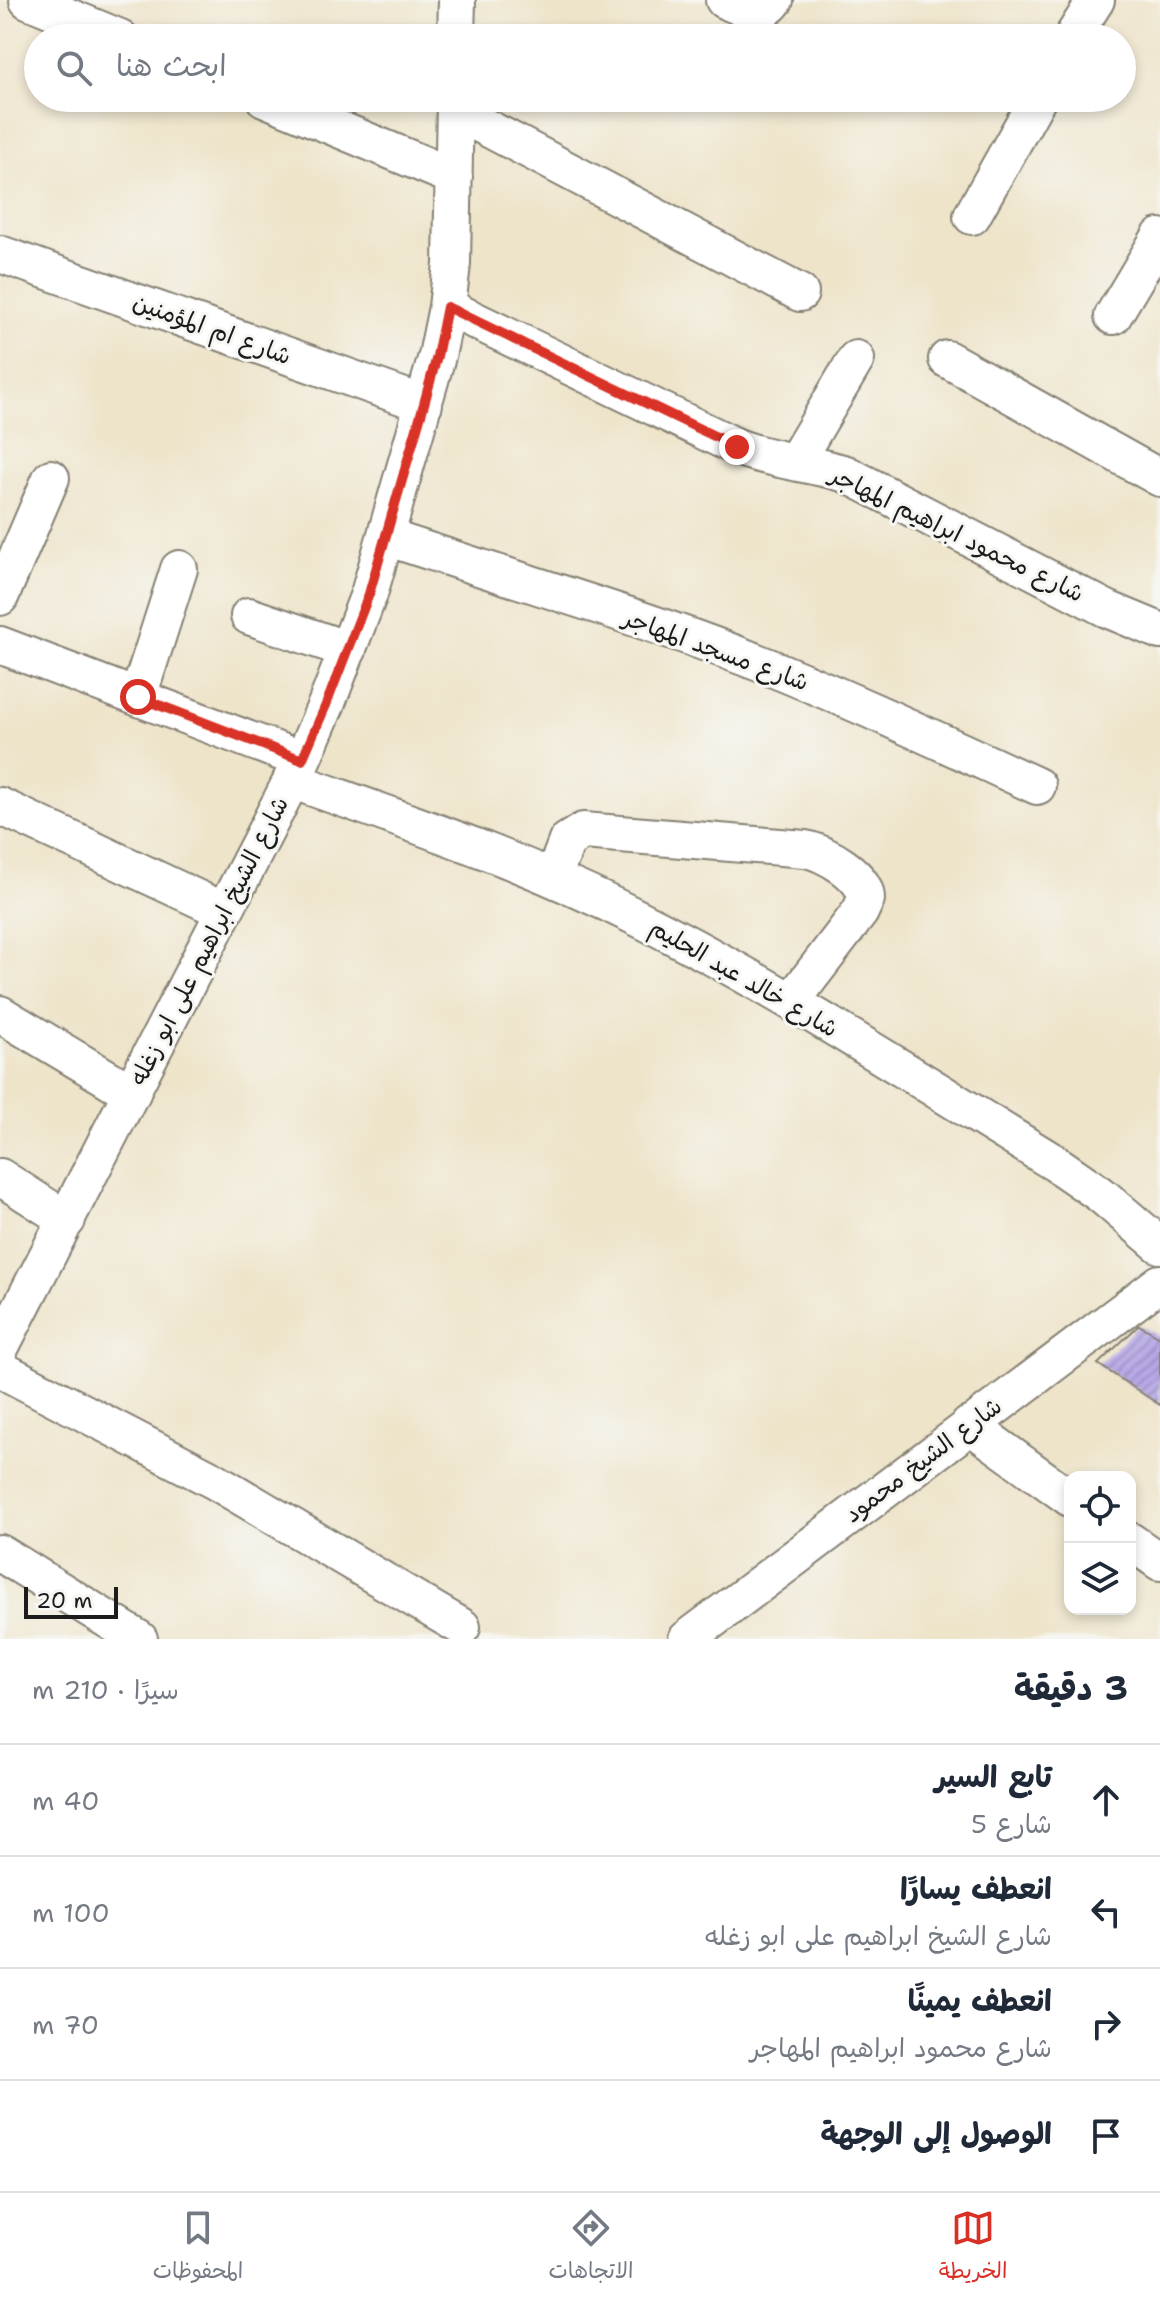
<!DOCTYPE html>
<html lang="ar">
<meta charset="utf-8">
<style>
body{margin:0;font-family:"Shantell Sans","Playpen Sans Arabic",sans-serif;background:#f2f2f3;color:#1f2937;direction:rtl}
.controls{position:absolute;right:24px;bottom:24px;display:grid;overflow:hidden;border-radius:16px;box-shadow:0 4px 12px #0003}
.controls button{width:72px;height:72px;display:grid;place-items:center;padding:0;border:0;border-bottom:2px solid #e0e1e3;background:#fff;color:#1f2937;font:40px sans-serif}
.scale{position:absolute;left:24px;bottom:20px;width:94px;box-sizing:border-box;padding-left:8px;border:4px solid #1c1c1c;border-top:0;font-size:22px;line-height:28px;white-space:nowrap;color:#1c1c1c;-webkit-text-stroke:6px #f6f6f2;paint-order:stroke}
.stop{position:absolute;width:24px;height:24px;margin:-18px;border:6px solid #d93025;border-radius:50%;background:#fff}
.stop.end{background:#d93025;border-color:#fff;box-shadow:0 2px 8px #0008}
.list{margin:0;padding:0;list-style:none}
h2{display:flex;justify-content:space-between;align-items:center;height:104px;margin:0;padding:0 32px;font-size:34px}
h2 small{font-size:26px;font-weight:400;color:#747a83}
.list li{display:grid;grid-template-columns:52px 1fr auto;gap:24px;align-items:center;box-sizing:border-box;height:112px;padding:0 32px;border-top:2px solid #e0e1e3}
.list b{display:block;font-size:30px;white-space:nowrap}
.list p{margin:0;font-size:26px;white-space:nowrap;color:#747a83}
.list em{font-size:26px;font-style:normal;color:#747a83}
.icon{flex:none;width:44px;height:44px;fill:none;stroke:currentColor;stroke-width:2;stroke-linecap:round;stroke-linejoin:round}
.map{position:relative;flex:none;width:1160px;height:1639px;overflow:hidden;direction:ltr}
.search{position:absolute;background:#fff;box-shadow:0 4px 12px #0003;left:24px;right:24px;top:24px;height:88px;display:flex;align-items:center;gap:20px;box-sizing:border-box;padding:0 28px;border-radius:44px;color:#747a83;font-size:30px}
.sheet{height:552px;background:#fff}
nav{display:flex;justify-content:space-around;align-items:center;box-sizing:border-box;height:112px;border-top:2px solid #e0e1e3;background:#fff;font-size:22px;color:#747a83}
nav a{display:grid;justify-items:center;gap:4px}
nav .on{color:#d93025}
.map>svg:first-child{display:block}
.building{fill:url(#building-hatch)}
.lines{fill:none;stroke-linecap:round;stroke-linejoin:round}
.street-casing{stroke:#858073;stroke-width:40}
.street{stroke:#fff;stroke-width:36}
.route{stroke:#d93025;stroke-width:10}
.labels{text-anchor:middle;stroke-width:6;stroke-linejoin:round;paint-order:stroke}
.street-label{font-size:24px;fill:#1c1c1c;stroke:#f6f6f2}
</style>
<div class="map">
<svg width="1160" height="1639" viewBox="0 0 1160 1639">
<defs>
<pattern id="building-hatch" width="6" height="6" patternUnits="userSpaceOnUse" patternTransform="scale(2)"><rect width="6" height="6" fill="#b8a9e7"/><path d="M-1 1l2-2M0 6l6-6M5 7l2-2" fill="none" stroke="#9589ba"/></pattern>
</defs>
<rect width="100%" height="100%" fill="#f6f6f2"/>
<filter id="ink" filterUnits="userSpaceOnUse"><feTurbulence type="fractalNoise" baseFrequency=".0125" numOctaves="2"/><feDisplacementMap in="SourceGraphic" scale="16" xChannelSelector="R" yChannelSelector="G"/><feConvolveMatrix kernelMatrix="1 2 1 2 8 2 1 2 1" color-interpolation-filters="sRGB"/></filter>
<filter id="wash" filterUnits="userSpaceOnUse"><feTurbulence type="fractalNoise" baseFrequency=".006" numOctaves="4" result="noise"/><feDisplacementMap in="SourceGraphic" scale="32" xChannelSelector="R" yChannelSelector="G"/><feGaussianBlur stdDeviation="1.8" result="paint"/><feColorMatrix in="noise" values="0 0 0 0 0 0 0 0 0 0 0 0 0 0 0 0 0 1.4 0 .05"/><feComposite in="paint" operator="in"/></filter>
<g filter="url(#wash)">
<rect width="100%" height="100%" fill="#eee4ca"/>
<g id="blocks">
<path class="building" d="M 1139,1325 L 1160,1337 L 1160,1405 L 1098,1364 Z"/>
</g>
</g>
<g filter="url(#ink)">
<use href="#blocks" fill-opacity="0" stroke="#858073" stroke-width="2"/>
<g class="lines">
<g class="street-casing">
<path id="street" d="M 28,0 L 120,38
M 724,0 C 742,7 761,20 775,0
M 456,38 L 457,0
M 1072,38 L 1096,0
M 264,98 L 454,177
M 455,111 L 800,293
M 972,216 L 1038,98
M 0,254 L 424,404
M 447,307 L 737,447 C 773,461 810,463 846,474 L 1107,609 L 1160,631
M 1113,316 L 1160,237
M 947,359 L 1160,478
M 795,462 L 856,359
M 386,537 C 509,578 634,614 754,661 C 850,699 943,743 1037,786
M 0,597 L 51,478
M 249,616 L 348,650
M 0,645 L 302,760
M 138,697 L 179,569
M 291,780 C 408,822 525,861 636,917 C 780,989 917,1079 1055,1163 L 1100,1194 L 1160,1245
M 0,806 L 224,911
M 553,878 L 567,841 L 583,831 L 805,849 C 825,852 866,876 866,899 L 860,912 L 791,1002
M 0,1014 L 132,1093
M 0,1177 L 67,1220
M 0,1348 L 302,760 L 326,705 L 369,594 L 437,356 L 447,307 L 452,264 L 455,98
M 0,1369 L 215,1481 L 462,1627
M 969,1425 L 1070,1498
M 1130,1541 L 1160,1562
M 0,1553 L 139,1639
M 687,1639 L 1160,1283"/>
</g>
<use href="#street" class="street"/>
</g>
</g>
<g class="lines" filter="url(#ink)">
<path class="route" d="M 138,697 L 302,760 L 326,705 L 369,594 L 424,404 L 437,356 L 447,307 L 737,447"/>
</g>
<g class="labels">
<g class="street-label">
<text transform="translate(212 329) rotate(20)" y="8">شارع ام المؤمنين</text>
<text transform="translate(957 534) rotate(26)" y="8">شارع محمود ابراهيم المهاجر</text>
<text transform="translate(716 650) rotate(20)" y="8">شارع مسجد المهاجر</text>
<text transform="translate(209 941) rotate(-63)" y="8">شارع الشيخ ابراهيم على ابو زغله</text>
<text transform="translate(744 978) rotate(30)" y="8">شارع خالد عبد الحليم</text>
<text transform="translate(923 1460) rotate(-37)" y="8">شارع الشيخ محمود</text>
</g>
</g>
</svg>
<div class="controls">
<button><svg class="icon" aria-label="locate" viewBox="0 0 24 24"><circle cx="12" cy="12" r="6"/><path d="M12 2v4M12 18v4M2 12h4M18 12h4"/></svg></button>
<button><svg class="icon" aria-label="layers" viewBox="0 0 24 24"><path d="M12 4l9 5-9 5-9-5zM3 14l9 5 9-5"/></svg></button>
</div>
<div class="scale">20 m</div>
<div class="stop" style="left:138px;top:697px"></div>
<div class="stop end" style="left:737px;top:447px"></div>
<div class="search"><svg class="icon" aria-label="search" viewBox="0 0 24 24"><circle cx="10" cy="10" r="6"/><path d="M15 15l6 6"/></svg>ابحث هنا</div>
</div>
<section class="sheet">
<h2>3 دقيقة<small>سيرًا · 210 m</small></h2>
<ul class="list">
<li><svg class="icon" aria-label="ahead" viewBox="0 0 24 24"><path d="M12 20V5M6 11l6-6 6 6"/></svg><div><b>تابع السير</b><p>شارع 5</p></div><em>40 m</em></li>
<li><svg class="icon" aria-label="left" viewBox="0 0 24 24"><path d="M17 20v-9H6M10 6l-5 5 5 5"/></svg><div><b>انعطف يسارًا</b><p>شارع الشيخ ابراهيم على ابو زغله</p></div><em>100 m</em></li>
<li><svg class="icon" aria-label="right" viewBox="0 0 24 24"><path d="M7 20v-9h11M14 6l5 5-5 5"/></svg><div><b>انعطف يمينًا</b><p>شارع محمود ابراهيم المهاجر</p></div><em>70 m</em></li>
<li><svg class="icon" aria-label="arrive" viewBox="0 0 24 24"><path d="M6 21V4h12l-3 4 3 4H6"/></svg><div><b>الوصول إلى الوجهة</b></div></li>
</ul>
</section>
<nav>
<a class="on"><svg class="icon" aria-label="map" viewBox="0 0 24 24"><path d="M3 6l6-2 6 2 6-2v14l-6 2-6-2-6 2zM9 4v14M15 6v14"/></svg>الخريطة</a>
<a><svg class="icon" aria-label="directions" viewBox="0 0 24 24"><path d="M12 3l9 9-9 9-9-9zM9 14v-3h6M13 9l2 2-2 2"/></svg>الاتجاهات</a>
<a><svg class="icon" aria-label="saved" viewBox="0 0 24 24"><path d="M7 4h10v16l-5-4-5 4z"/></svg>المحفوظات</a>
</nav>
